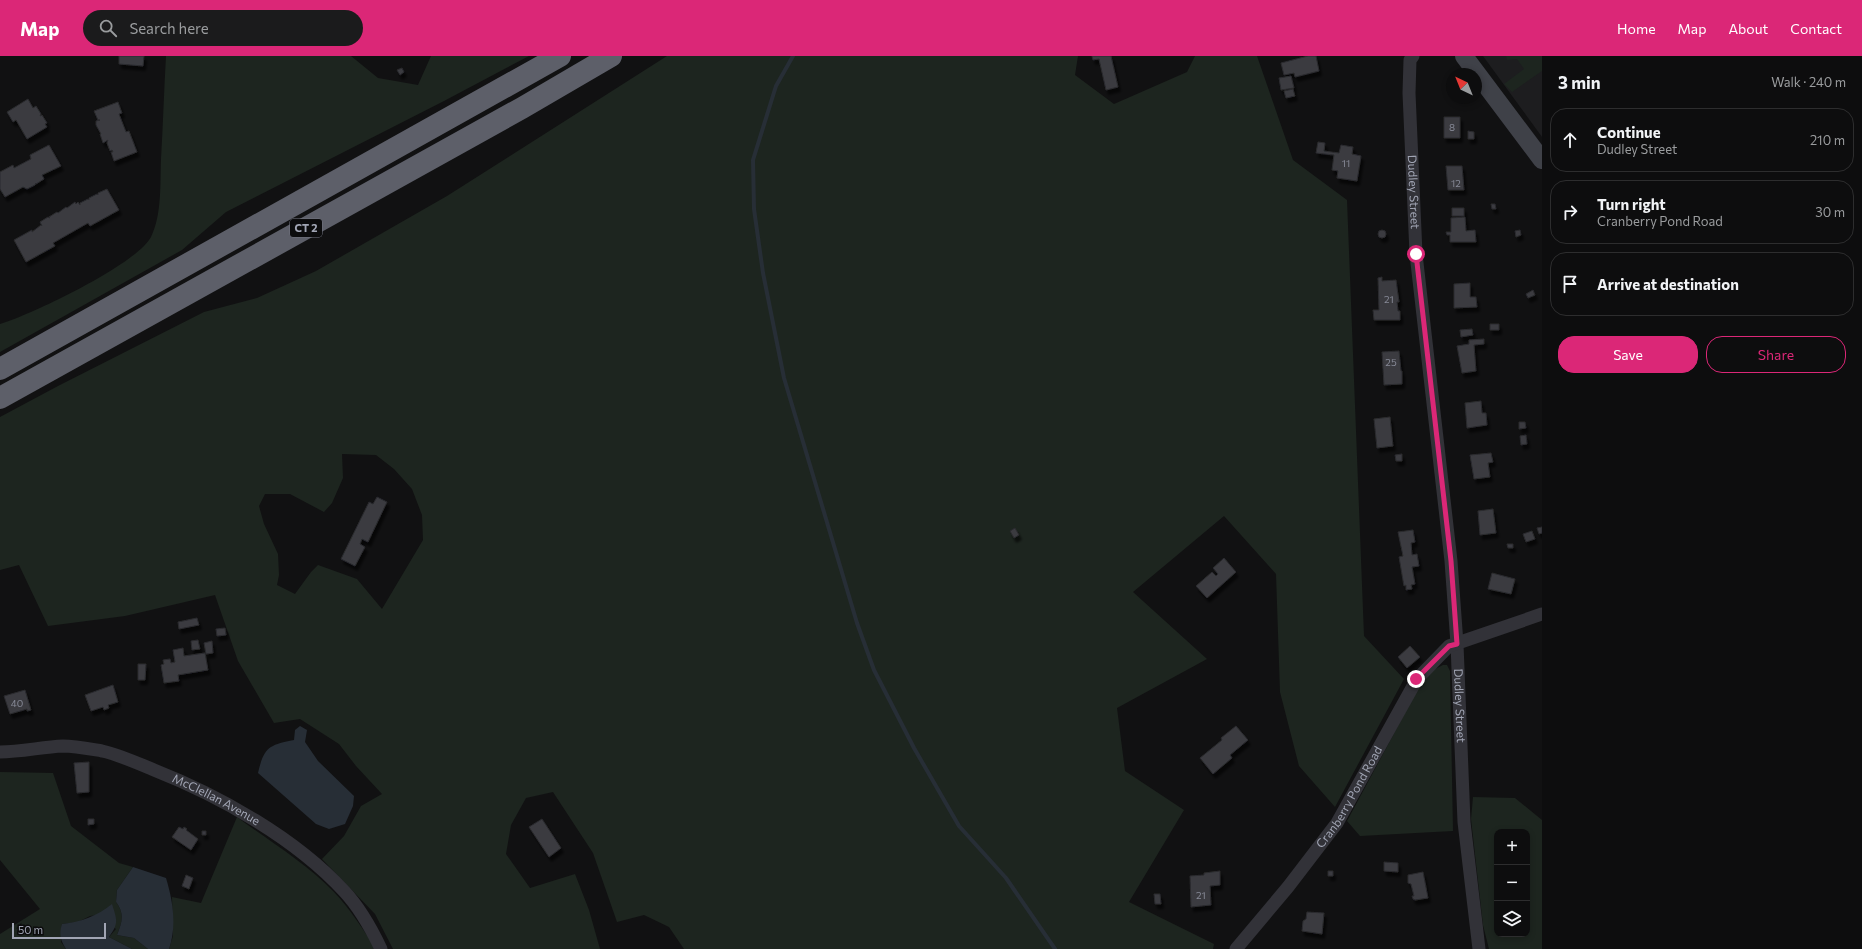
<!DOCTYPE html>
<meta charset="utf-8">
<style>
body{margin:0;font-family:Commissioner,sans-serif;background:#1b1b1c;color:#f1f3f6}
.controls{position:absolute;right:12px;bottom:12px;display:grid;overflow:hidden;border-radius:8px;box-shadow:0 2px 6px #0003}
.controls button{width:36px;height:36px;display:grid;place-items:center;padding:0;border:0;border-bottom:1px solid #2d2d2e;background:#0d0d0e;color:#f1f3f6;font:20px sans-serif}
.compass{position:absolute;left:1446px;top:12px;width:36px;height:36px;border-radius:50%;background:#0d0d0e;box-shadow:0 2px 6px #0003;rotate:317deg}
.scale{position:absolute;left:12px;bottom:10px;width:94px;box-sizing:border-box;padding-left:4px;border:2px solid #a1a5b4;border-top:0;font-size:11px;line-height:14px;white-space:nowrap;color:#a1a5b4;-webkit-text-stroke:3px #0c0c0d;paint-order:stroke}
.stop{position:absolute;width:12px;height:12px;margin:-9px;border:3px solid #db2777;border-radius:50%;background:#fff}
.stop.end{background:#db2777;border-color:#fff;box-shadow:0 1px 4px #0008}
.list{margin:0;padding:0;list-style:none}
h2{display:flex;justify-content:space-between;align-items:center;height:52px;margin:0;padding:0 16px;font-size:17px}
h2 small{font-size:13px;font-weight:400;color:#9a9c9e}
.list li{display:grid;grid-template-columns:26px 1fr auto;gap:12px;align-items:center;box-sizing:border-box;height:64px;margin:0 8px 8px;padding:0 8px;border:1px solid #2d2d2e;border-radius:16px}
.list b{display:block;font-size:15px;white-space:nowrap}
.list p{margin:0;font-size:13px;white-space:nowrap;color:#9a9c9e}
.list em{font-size:13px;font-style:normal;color:#9a9c9e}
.actions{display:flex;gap:8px;padding:12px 16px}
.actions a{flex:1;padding:9px 0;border:1px solid #db2777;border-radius:16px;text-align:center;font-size:14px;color:#db2777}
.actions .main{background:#db2777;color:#fff}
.icon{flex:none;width:22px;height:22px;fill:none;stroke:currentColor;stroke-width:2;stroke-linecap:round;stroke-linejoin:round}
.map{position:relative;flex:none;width:1542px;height:893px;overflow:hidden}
header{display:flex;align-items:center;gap:24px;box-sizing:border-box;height:56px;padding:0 20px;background:#db2777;color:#fff}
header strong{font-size:19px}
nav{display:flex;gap:22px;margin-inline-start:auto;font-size:14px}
.search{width:280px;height:36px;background:#1b1b1c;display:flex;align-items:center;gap:10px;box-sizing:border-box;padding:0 14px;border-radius:22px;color:#9a9c9e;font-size:15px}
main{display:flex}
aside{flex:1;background:#0d0d0e}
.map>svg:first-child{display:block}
.built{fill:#1d1d1f}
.green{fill:#1d251f;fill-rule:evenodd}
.water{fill:#272e36}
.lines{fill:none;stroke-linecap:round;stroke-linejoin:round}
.stream{stroke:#272e36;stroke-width:4}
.building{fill:#3a3b40;stroke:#2b2b2e;filter:url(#shadow)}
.minor{stroke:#323238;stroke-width:13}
.secondary{stroke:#3f4148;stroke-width:18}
.motorway{stroke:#5d5f69;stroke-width:22}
.route{stroke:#db2777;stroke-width:5}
.labels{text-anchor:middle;stroke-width:3.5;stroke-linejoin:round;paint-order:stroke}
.number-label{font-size:10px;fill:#878a97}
.shield{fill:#0c0c0d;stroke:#747782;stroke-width:1}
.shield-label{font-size:11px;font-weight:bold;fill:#a1a5b4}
.street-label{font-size:12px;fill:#a1a5b4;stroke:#0c0c0d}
</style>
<header>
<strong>Map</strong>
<div class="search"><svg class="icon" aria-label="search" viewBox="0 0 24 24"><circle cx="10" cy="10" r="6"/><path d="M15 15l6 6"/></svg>Search here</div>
<nav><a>Home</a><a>Map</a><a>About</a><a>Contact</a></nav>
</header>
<main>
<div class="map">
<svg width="1542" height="893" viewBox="0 0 1542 893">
<defs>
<filter id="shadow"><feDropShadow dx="2.5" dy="4.5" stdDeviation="1" flood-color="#0009"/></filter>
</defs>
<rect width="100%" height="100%" fill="#111112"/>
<path class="built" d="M 1483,0 L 1542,0 L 1542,81 Z"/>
<path class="green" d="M 166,0 L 351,0 L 378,22 L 418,29 L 431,0 L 529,0 L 444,45 L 226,156 L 182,194 L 0,296 L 0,268 C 31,259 137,208 151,181 C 162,158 160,128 161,103 C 163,69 164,34 166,0 Z
M 667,0 L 1078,0 L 1075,19 L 1114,48 L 1187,16 L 1195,0 L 1257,0 L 1293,104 L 1347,144 L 1364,580 L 1404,623 L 1335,751 L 1299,710 L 1280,636 L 1276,518 L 1224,460 L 1133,536 L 1207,603 L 1117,652 L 1125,715 L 1184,754 L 1129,846 L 1214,888 L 1213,893 L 684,893 L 669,871 L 644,859 L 617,866 L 593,797 L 553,736 L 526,742 L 511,769 L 506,798 L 530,832 L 575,818 L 589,854 L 600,893 L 393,893 L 375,858 L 322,803 L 344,780 L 361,750 L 382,738 L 356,710 L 339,688 L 300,663 L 274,667 L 238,605 L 215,539 L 125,560 L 48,570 L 19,509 L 0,514 L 0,361 L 58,330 L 204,256 L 257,242 L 316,215 L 447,140 ZM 342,398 L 376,399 L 394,413 L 412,433 L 422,459 L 423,484 L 382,553 L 357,523 L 318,509 L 311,516 L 295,538 L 277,529 L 279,519 L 278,498 L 264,468 L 259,450 L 265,438 L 290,438 L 324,456 L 332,447 L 343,422 Z
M 1506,0 L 1542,0 L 1542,15 L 1512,36 L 1504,28 L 1524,13 L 1517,3 L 1507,4 Z
M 1443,609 L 1447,609 L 1450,615 L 1453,775 L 1360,780 L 1347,765 L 1419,631 L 1433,614 Z
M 0,716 L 53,717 L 71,770 L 119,807 L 133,811 L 117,834 L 116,846 C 125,858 122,866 117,879 L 134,882 L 148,893 L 132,893 L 109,881 L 116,873 L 97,859 L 90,860 L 78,866 L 62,868 L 61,886 L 66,893 L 0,893 L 0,878 L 40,853 L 0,804 Z
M 1473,741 L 1515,742 L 1542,764 L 1542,893 L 1489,893 L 1483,869 L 1471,763 ZM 1497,776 L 1527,776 L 1527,878 L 1497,878 Z
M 237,761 C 269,785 306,807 334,836 C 350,853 363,873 376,893 L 169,893 L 173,880 L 172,841 L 201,847 Z"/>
<path class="water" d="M 300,670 L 307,674 L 305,686 L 318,705 L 354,740 L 353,750 L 345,768 L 329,773 L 316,768 L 258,717 C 264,691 269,689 294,684 L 295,674 Z
M 133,811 L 166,822 C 173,845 177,870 169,893 L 148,893 L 134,882 L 117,879 C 122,866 125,858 116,846 L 117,834 Z
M 112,848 C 117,864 119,867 109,881 L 132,893 L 66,893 C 60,884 59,878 62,868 C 81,866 97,860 112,848 Z"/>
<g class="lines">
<path class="stream" d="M 793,0 L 776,30 L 753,104 L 754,153 L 763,217 L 784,322 L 857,567 L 874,614 L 914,692 L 959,770 L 1006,822 L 1055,893"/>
</g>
<path class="building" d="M 119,0 L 144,0 L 143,10 L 119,8 Z
M 1092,0 L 1111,0 L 1118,31 L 1106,34 L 1099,3 L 1093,4 Z
M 1308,0 L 1316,0 L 1319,15 L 1295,21 L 1294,17 L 1284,19 L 1281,7 Z
M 402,12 L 404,16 L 400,19 L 397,14 Z
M 1291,20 L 1294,32 L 1281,34 L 1279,22 Z
M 1293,33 L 1295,40 L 1286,42 L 1284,35 Z
M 28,43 L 33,52 L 36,50 L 41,58 L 40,60 L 42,59 L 47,67 L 45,68 L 47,71 L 27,83 L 16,64 L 13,66 L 7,56 Z
M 118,46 L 122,57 L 119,58 L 126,76 L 129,75 L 137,96 L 114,105 L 111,96 L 113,96 L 112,94 L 110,95 L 107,87 L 108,84 L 103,87 L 100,78 L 101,78 L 96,69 L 96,65 L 100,64 L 98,64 L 94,55 Z
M 1444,61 L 1460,61 L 1460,82 L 1444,82 Z
M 1468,75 L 1474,76 L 1474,83 L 1468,83 Z
M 1318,86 L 1325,87 L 1324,95 L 1339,97 L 1341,89 L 1353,91 L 1352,98 L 1361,100 L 1357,125 L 1337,122 L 1338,115 L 1332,114 L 1334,99 L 1316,97 Z
M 49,89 L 61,110 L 42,119 L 44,123 L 36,128 L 36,127 L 35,129 L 27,133 L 23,131 L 5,141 L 0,133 L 0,116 L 13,109 L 14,112 L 31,103 L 30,99 Z
M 1446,110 L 1462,110 L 1464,134 L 1448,134 Z
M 107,133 L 119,154 L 90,170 L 88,167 L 53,187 L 55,190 L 26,206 L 14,184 L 32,174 L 32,176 L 41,169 L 42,170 L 40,166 L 48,161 L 50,162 L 49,161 L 57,156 L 58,157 L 66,151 L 67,152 L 75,146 L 76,148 L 78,146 L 80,149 L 80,147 L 88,143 L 89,144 L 89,142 L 97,138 L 98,139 L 98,137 Z
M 1491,148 L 1495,148 L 1496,153 L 1492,153 Z
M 1452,152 L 1464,152 L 1464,160 L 1452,160 Z
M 1465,161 L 1466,175 L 1475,174 L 1476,186 L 1450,186 L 1450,179 L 1447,179 L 1446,176 L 1451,176 L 1451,162 Z
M1378 178a4 4 0 1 1 8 0a4 4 0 1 1-8 0Z
M 1520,174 L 1521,179 L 1516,181 L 1515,175 Z
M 1382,221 L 1382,225 L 1396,224 L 1399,246 L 1397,246 L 1398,255 L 1400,255 L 1400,264 L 1374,264 L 1373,254 L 1379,254 L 1378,222 Z
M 1470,227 L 1470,241 L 1476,241 L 1477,251 L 1454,252 L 1454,228 Z
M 1533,234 L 1535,239 L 1528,242 L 1526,238 Z
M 1490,268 L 1499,268 L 1499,274 L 1490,274 Z
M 1472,273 L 1473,279 L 1461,281 L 1460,274 Z
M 1484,283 L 1484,288 L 1474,289 L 1476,315 L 1462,317 L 1457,290 L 1469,288 L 1469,284 Z
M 1399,295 L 1401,315 L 1402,315 L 1402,328 L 1384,329 L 1382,296 Z
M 1481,345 L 1482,357 L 1486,357 L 1487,369 L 1467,372 L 1465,347 Z
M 1390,361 L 1393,390 L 1377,392 L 1374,363 Z
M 1519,366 L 1525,366 L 1526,372 L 1519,373 Z
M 1526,379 L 1527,388 L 1521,389 L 1520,380 Z
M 1491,397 L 1493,406 L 1488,407 L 1490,421 L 1474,423 L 1470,399 Z
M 1402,398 L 1402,405 L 1396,405 L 1395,399 Z
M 377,441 L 387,446 L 368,486 L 362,483 L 360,488 L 365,491 L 355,510 L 341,503 L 369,446 L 373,448 Z
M 1493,453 L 1496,477 L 1480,479 L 1478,455 Z
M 1542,471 L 1542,477 L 1539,478 L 1537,472 Z
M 1015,472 L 1019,479 L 1014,482 L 1010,475 Z
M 1413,474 L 1415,486 L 1411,487 L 1412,499 L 1417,498 L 1419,510 L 1412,511 L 1415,528 L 1411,529 L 1412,533 L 1406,534 L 1406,529 L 1404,530 L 1399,501 L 1403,500 L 1398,476 Z
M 1532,475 L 1535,483 L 1526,486 L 1523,478 Z
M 1507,488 L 1513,488 L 1513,492 L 1508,492 Z
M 1224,502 L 1236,516 L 1207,542 L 1196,530 L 1212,516 L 1216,520 L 1218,518 L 1213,512 Z
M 1492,517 L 1515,523 L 1511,538 L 1488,533 Z
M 197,562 L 199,569 L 179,573 L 178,566 Z
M 225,572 L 226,579 L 217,580 L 216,573 Z
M 198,584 L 200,593 L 192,594 L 191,585 Z
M 212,585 L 213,597 L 206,598 L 204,587 Z
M 1410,590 L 1420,601 L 1407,612 L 1398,601 Z
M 183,592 L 184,600 L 205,597 L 208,614 L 178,619 L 179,625 L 164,627 L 161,609 L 164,608 L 163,604 L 170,603 L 171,607 L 175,606 L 173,594 Z
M 138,608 L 146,608 L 145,624 L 138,624 Z
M 113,629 L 118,646 L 108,649 L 109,652 L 104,654 L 103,651 L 91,655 L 85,639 Z
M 25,634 L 31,654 L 27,655 L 27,653 L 10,658 L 4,640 Z
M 1236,670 L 1248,684 L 1230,699 L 1232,702 L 1213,718 L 1200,702 L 1222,684 L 1221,682 Z
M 89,706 L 89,736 L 77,737 L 74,707 Z
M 88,763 L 94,763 L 94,768 L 88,769 Z
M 542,763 L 561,792 L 549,801 L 529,771 Z
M 179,771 L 183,773 L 184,771 L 187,773 L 186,774 L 198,783 L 191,794 L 172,781 Z
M 202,775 L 206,775 L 206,779 L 202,779 Z
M 1384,806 L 1398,807 L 1398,816 L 1384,815 Z
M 1220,815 L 1220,829 L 1210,830 L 1211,849 L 1191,851 L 1190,820 L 1204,819 L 1204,817 Z
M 1328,815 L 1333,815 L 1333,820 L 1328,820 Z
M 1423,816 L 1428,842 L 1415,844 L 1413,843 L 1412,840 L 1414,840 L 1411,828 L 1408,827 L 1408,819 Z
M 186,819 L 193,822 L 189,833 L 182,830 Z
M 1154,838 L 1160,838 L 1161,848 L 1155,848 Z
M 1307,856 L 1324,857 L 1322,878 L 1302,875 L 1303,865 L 1306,863 Z"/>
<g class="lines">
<g class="minor">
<path id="s1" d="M 1413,0 L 1410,4 L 1409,37 L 1416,198 L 1451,505 L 1457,588 L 1464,766 L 1479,893"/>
<path id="s2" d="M 0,696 C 21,696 42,691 63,690 C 75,690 90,693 102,695 C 120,699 137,707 154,714 C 220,740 295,782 344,835 C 360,852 371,872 381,893"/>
<path id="s3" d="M 1236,893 L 1288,831 L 1337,767 L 1417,623 L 1449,590 L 1542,558"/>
</g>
<path class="secondary" d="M 1464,0 L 1542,104"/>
<path class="motorway" d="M 0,313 L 560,0
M 0,342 L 522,52 L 611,0"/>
</g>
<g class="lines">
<path class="route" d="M 1416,198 L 1451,505 L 1457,588 L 1449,590 L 1416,623"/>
</g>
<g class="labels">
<g class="number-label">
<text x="1452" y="75">8</text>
<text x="1346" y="111">11</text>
<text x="1456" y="131">12</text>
<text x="1389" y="247">21</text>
<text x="1391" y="310">25</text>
<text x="17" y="651">40</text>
<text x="1201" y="843">21</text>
</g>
<rect class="shield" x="290" y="163" width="32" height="18" rx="3"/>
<g class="shield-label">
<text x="306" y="176">CT 2</text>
</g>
<g class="street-label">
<text dy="4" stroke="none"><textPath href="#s1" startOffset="137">Dudley Street</textPath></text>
<text dy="4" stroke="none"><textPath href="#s1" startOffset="653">Dudley Street</textPath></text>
<text dy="4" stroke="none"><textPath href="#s3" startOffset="190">Cranberry Pond Road</textPath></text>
<text dy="4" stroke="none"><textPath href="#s2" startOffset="227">McClellan Avenue</textPath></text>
</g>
</g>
</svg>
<div class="controls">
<button>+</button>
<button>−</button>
<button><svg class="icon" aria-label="layers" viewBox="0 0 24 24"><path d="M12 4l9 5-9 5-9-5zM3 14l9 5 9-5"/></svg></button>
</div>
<svg class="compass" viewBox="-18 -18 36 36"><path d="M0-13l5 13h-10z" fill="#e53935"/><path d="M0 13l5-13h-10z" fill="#9a9c9e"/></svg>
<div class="scale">50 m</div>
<div class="stop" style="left:1416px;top:198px"></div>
<div class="stop end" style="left:1416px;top:623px"></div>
</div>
<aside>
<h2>3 min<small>Walk · 240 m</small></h2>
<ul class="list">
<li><svg class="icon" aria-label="ahead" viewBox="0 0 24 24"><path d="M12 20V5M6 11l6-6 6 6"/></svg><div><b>Continue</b><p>Dudley Street</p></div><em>210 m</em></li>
<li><svg class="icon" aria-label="right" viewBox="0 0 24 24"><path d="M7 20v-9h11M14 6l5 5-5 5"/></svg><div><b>Turn right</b><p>Cranberry Pond Road</p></div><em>30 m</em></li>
<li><svg class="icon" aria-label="arrive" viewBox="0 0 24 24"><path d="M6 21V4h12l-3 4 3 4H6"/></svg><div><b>Arrive at destination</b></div></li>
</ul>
<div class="actions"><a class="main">Save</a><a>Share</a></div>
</aside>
</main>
